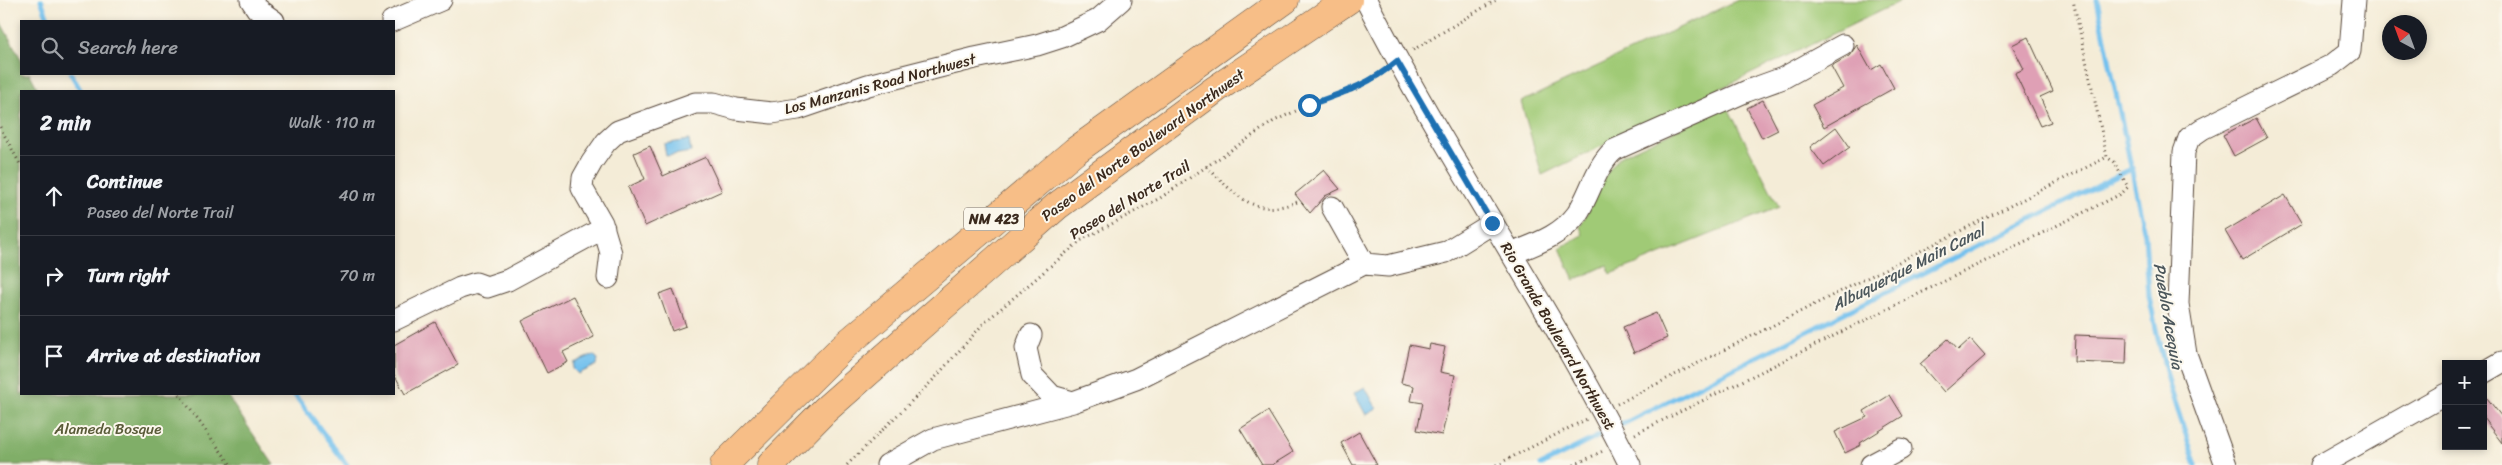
<!DOCTYPE html>
<meta charset="utf-8">
<style>
body{margin:0;font-family:Sriracha,sans-serif;background:#20242c;color:#f1f3f6}
.controls{position:absolute;right:15px;bottom:15px;display:grid;overflow:hidden;border-radius:0px;box-shadow:0 2px 8px #0003}
.controls button{width:45px;height:45px;display:grid;place-items:center;padding:0;border:0;border-bottom:1px solid #363941;background:#171b24;color:#f1f3f6;font:25px sans-serif}
.compass{position:absolute;left:2382px;top:15px;width:45px;height:45px;border-radius:50%;background:#171b24;box-shadow:0 2px 8px #0003;rotate:319deg}
.stop{position:absolute;width:15px;height:15px;margin:-11px;border:4px solid #1f6fb2;border-radius:50%;background:#fff}
.stop.end{background:#1f6fb2;border-color:#fff;box-shadow:0 1px 5px #0008}
.list{margin:0;padding:0;list-style:none}
h2{display:flex;justify-content:space-between;align-items:center;height:65px;margin:0;padding:0 20px;font-size:21px}
h2 small{font-size:16px;font-weight:400;color:#9ea1a6}
.list li{display:grid;grid-template-columns:32px 1fr auto;gap:15px;align-items:center;box-sizing:border-box;height:80px;padding:0 20px;border-top:1px solid #363941}
.list b{display:block;font-size:19px;white-space:nowrap}
.list p{margin:0;font-size:16px;white-space:nowrap;color:#9ea1a6}
.list em{font-size:16px;font-style:normal;color:#9ea1a6}
.icon{flex:none;width:28px;height:28px;fill:none;stroke:currentColor;stroke-width:2;stroke-linecap:round;stroke-linejoin:round}
.map{position:relative;flex:none;width:2502px;height:465px;overflow:hidden}
.search{position:absolute;background:#171b24;box-shadow:0 2px 8px #0003;left:20px;top:20px;width:375px;height:55px;display:flex;align-items:center;gap:12px;box-sizing:border-box;padding:0 18px;border-radius:0px;color:#9ea1a6;font-size:19px}
.panel{position:absolute;background:#171b24;box-shadow:0 2px 8px #0003;left:20px;top:90px;width:375px;height:305px;border-radius:0px}
.map>svg:first-child{display:block}
.green{fill:#a0ca76;stroke:#6e7a4a}
.forest{fill:#80ae67;stroke:#5e6c42}
.water{fill:#73c1ee;stroke:#577686}
.lines{fill:none;stroke-linecap:round;stroke-linejoin:round}
.stream{stroke:#73c1ee;stroke-width:5}
.building{fill:#dfa0b5}
.minor-casing{stroke:#57473a;stroke-width:23}
.highway-casing{stroke:#57473a;stroke-width:29}
.path{stroke:#57473a;stroke-width:3;stroke-dasharray:1 4;stroke-linecap:butt}
.minor{stroke:#fff;stroke-width:21}
.highway{stroke:#f7be87;stroke-width:28}
.route{stroke:#1f6fb2;stroke-width:6}
.labels{text-anchor:middle;stroke-width:4;stroke-linejoin:round;paint-order:stroke}
.shield{fill:#fbf7ec;stroke:#75685c;stroke-width:1}
.shield-label{font-size:14px;font-weight:bold;fill:#3b2a1e}
.street-label{font-size:15px;fill:#3b2a1e;stroke:#fbf7ec}
.park-label{font-size:15px;fill:#595a38;stroke:#fbf7ec}
.water-label{font-size:16px;font-style:italic;fill:#4c575c;stroke:#fbf7ec}
</style>
<div class="map">
<svg width="2502" height="465" viewBox="0 0 2502 465">
<rect width="100%" height="100%" fill="#fbf7ec"/>
<filter id="ink" filterUnits="userSpaceOnUse"><feTurbulence type="fractalNoise" baseFrequency=".02" numOctaves="2"/><feDisplacementMap in="SourceGraphic" scale="10" xChannelSelector="R" yChannelSelector="G"/><feConvolveMatrix kernelMatrix="1 2 1 2 8 2 1 2 1" color-interpolation-filters="sRGB"/></filter>
<filter id="wash" filterUnits="userSpaceOnUse"><feTurbulence type="fractalNoise" baseFrequency=".0096" numOctaves="4" result="noise"/><feDisplacementMap in="SourceGraphic" scale="20" xChannelSelector="R" yChannelSelector="G"/><feGaussianBlur stdDeviation="1.12" result="paint"/><feColorMatrix in="noise" values="0 0 0 0 0 0 0 0 0 0 0 0 0 0 0 0 0 1.4 0 .05"/><feComposite in="paint" operator="in"/></filter>
<g filter="url(#wash)">
<rect width="100%" height="100%" fill="#f4ecd7"/>
<path class="green" d="M 1738,0 L 1903,0 L 1542,175 L 1521,102 Z
M 1727,106 L 1779,207 L 1611,274 L 1607,265 L 1574,280 L 1560,248 L 1583,235 L 1580,227 L 1605,176 L 1619,157 Z"/>
<path class="forest" d="M 0,21 L 21,59 L 21,74 L 30,74 L 39,91 L 21,91 L 21,394 L 226,394 L 274,465 L 0,465 Z"/>
<path class="water" d="M 689,140 L 691,152 L 666,156 L 664,144 Z
M 593,355 L 598,359 L 597,365 L 578,374 L 573,369 L 574,363 Z
M 1365,387 L 1377,409 L 1366,415 L 1354,393 Z"/>
<g class="lines">
<path class="stream" d="M 41,0 L 49,21
M 2097,0 L 2145,235 L 2149,296 L 2158,338 L 2170,387 L 2196,465
M 71,74 L 81,91
M 294,394 L 347,465
M 1615,428 L 2133,168
M 1541,465 L 1607,432"/>
</g>
<g id="blocks">
<path class="building" d="M 2028,37 L 2053,91 L 2040,97 L 2051,122 L 2040,126 L 2015,73 L 2024,69 L 2012,45 Z
M 1857,45 L 1871,70 L 1881,64 L 1894,88 L 1824,127 L 1812,105 L 1843,88 L 1831,66 L 1849,56 Z
M 1763,100 L 1778,130 L 1762,138 L 1747,108 Z
M 2256,118 L 2267,138 L 2234,156 L 2223,135 Z
M 1836,127 L 1850,147 L 1824,166 L 1810,147 Z
M 650,146 L 663,176 L 706,157 L 722,191 L 645,226 L 628,187 L 645,179 L 634,153 Z
M 1324,170 L 1340,189 L 1325,196 L 1310,213 L 1295,194 Z
M 2285,195 L 2302,224 L 2242,260 L 2225,231 Z
M 673,289 L 686,326 L 672,331 L 659,294 Z
M 573,296 L 594,337 L 563,352 L 568,362 L 547,373 L 522,321 Z
M 1656,313 L 1667,338 L 1634,353 L 1623,327 Z
M 435,322 L 458,365 L 405,394 L 394,374 L 394,345 Z
M 2075,335 L 2127,337 L 2126,364 L 2074,362 Z
M 1948,339 L 1958,350 L 1970,339 L 1985,356 L 1944,392 L 1920,364 Z
M 1430,344 L 1445,347 L 1440,372 L 1455,375 L 1442,435 L 1417,430 L 1423,403 L 1411,401 L 1414,386 L 1401,383 L 1409,345 L 1429,349 Z
M 2483,393 L 2502,417 L 2502,443 L 2483,418 Z
M 1890,395 L 1903,416 L 1860,443 L 1861,445 L 1845,453 L 1835,432 L 1867,417 L 1864,411 Z
M 1268,411 L 1293,452 L 1272,465 L 1262,465 L 1240,429 Z
M 1359,432 L 1377,465 L 1353,465 L 1341,443 Z"/>
</g>
</g>
<g filter="url(#ink)">
<use href="#blocks" fill-opacity="0" stroke="#57473a" stroke-width="1"/>
<g class="lines">
<g class="minor-casing">
<path id="minor" d="M 251,0 L 257,9 L 274,21
M 1366,0 C 1447,159 1550,305 1630,465
M 392,21 L 441,0
M 1332,207 L 1364,264
M 1511,254 C 1535,244 1561,236 1577,214 C 1591,193 1595,167 1614,150 L 1747,91 L 1783,78 L 1843,45
M 608,278 L 611,253 L 602,223 L 582,188 L 583,178 L 592,162 L 606,142 L 618,131 L 695,103 L 714,103 L 736,109 L 772,113 L 798,109 L 868,85 L 975,58 L 1037,45 L 1062,37 L 1098,20 L 1121,0
M 394,320 L 460,288 L 476,283 L 487,287 L 508,280 L 604,228
M 1031,335 L 1026,348 L 1032,375 L 1052,396 L 1073,402 L 1136,379 L 1364,264 L 1388,266 L 1446,252 L 1493,223
M 2483,373 L 2502,362
M 887,465 L 933,439 L 1073,402
M 1871,465 L 1901,449
M 2226,465 L 2186,354 L 2178,304 L 2184,152 L 2189,138 L 2202,129 L 2332,65 L 2350,51 L 2354,0
M 2321,465 L 2446,394"/>
</g>
<g class="highway-casing">
<path id="highway" d="M 724,465 L 843,347 L 1075,151 L 1285,0
M 771,465 L 825,410 L 1057,206 L 1216,89 L 1348,0"/>
</g>
<path class="path" d="M 1413,50 L 1496,0
M 0,127 L 21,166
M 1206,166 C 1238,197 1254,219 1300,201
M 179,394 L 231,465
M 1617,404 L 2107,157
M 1635,434 L 2121,194 L 2128,187 L 2114,162 L 2107,157 L 2073,0
M 847,465 L 935,378 L 983,324 L 1080,241 L 1160,198 L 1274,121 L 1309,105 L 1356,89 L 1384,72
M 1496,465 L 1587,419
M 1574,465 L 1603,451"/>
<use href="#minor" class="minor"/>
<use href="#highway" class="highway"/>
</g>
</g>
<g class="lines" filter="url(#ink)">
<path class="route" d="M 1309,105 C 1343,93 1369,85 1397,61 L 1492,223"/>
</g>
<g class="labels">
<rect class="shield" x="964" y="207.5" width="60" height="23" rx="4"/>
<g class="shield-label">
<text x="994" y="224">NM 423</text>
</g>
<g class="street-label">
<text transform="translate(880 84) rotate(-15)" y="5">Los Manzanis Road Northwest</text>
<text transform="translate(1143 145) rotate(-36)" y="5">Paseo del Norte Boulevard Northwest</text>
<text transform="translate(1130 200) rotate(-31)" y="5">Paseo del Norte Trail</text>
<text transform="translate(1558 336) rotate(60)" y="5">Rio Grande Boulevard Northwest</text>
</g>
<g class="park-label">
<text x="108" y="434">Alameda Bosque</text>
</g>
<g class="water-label">
<text transform="translate(1908 267) rotate(-27)" y="6">Albuquerque Main Canal</text>
<text transform="translate(2169 316) rotate(80)" y="6">Pueblo Acequia</text>
</g>
</g>
</svg>
<div class="controls">
<button>+</button>
<button>−</button>
</div>
<svg class="compass" viewBox="-18 -18 36 36"><path d="M0-13l5 13h-10z" fill="#e53935"/><path d="M0 13l5-13h-10z" fill="#9ea1a6"/></svg>
<div class="stop" style="left:1309px;top:105px"></div>
<div class="stop end" style="left:1492px;top:223px"></div>
<div class="search"><svg class="icon" aria-label="search" viewBox="0 0 24 24"><circle cx="10" cy="10" r="6"/><path d="M15 15l6 6"/></svg>Search here</div>
<section class="panel">
<h2>2 min<small>Walk · 110 m</small></h2>
<ul class="list">
<li><svg class="icon" aria-label="ahead" viewBox="0 0 24 24"><path d="M12 20V5M6 11l6-6 6 6"/></svg><div><b>Continue</b><p>Paseo del Norte Trail</p></div><em>40 m</em></li>
<li><svg class="icon" aria-label="right" viewBox="0 0 24 24"><path d="M7 20v-9h11M14 6l5 5-5 5"/></svg><div><b>Turn right</b></div><em>70 m</em></li>
<li><svg class="icon" aria-label="arrive" viewBox="0 0 24 24"><path d="M6 21V4h12l-3 4 3 4H6"/></svg><div><b>Arrive at destination</b></div></li>
</ul>
</section>
</div>
